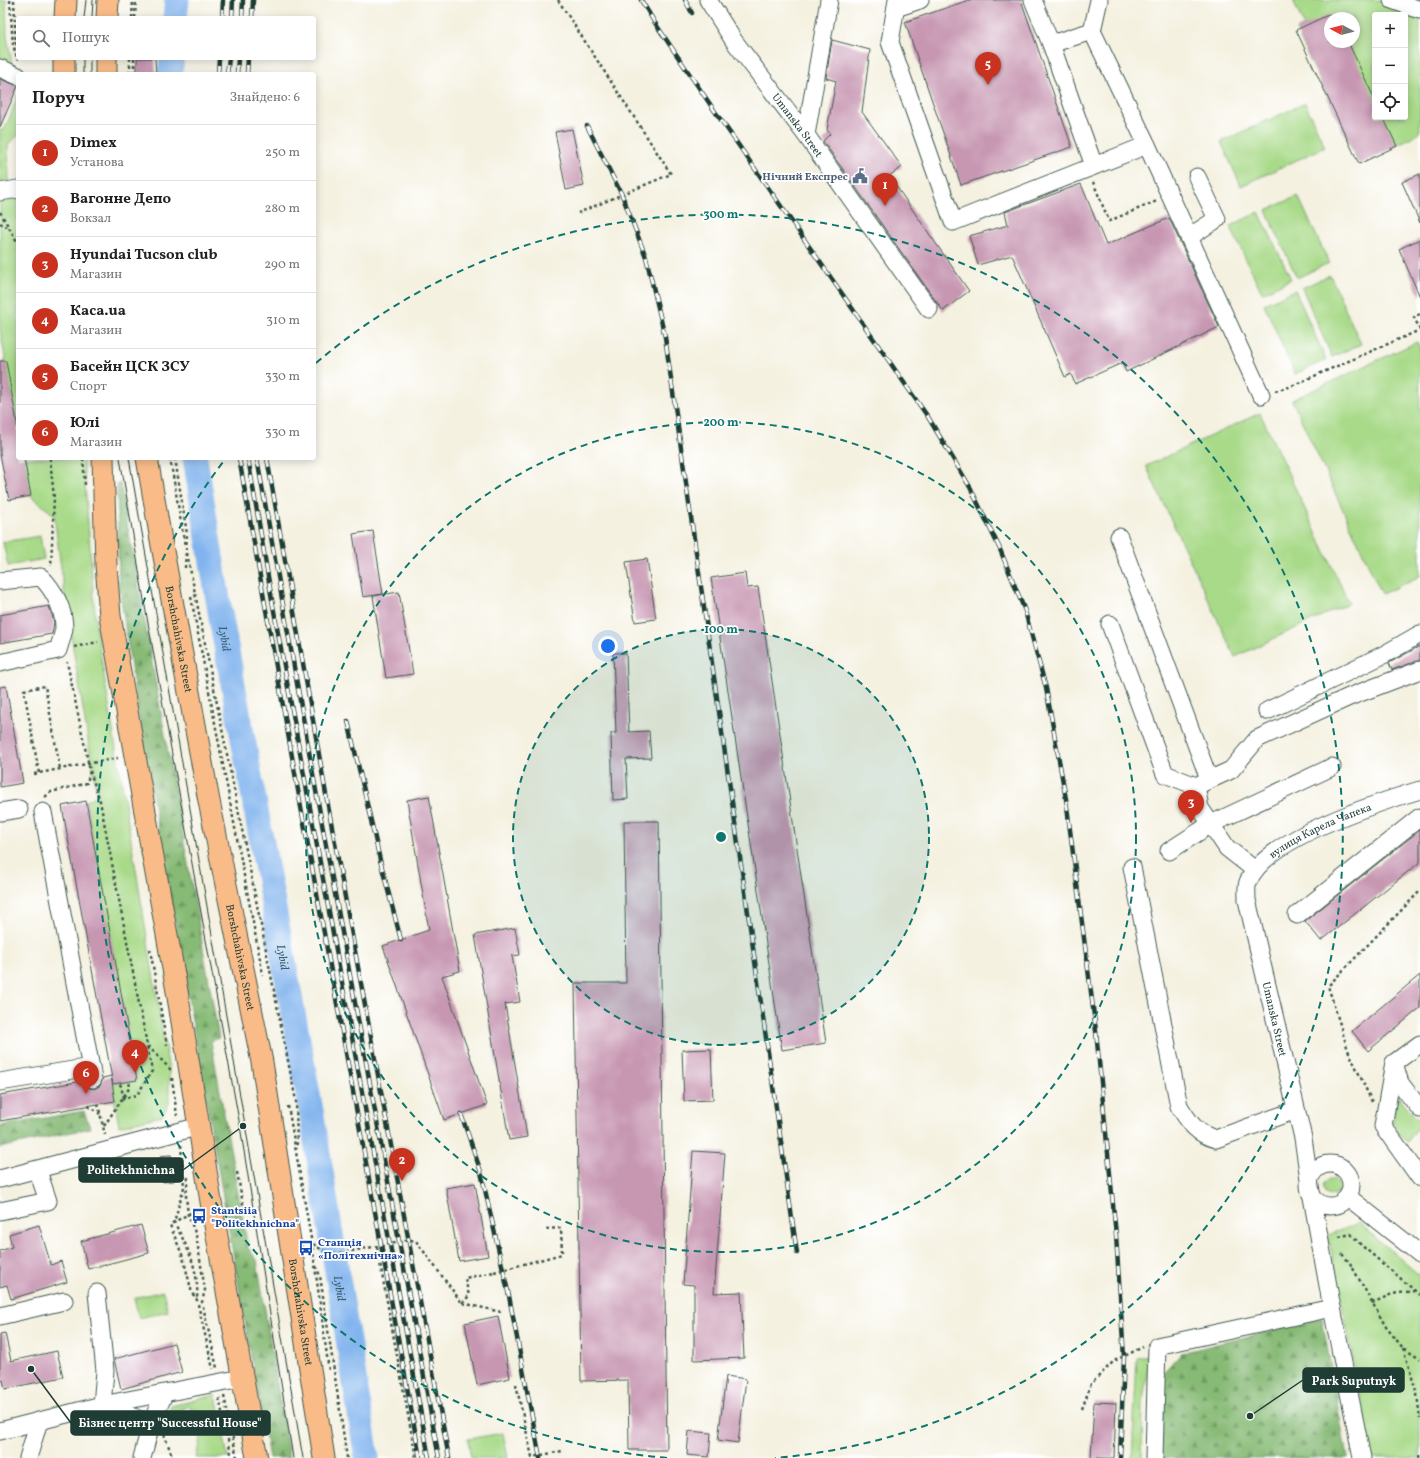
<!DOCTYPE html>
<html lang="uk">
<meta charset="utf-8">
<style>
body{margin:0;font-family:Vollkorn,serif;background:#f2f2f2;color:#222}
.controls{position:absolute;right:12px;top:12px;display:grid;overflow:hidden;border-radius:4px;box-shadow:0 2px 10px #0003}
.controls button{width:36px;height:36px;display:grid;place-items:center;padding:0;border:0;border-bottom:1px solid #e0e0e0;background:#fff;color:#222;font:20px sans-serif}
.compass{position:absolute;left:1324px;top:12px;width:36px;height:36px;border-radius:50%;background:#fff;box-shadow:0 2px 10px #0003;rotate:277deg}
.you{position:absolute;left:608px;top:646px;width:14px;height:14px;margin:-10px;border:3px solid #fff;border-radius:50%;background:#1a73e8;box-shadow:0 0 0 6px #1a73e833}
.badge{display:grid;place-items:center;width:26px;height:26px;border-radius:50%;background:#c8321e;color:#fff;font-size:13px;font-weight:700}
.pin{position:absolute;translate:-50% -33px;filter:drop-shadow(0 1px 2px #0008)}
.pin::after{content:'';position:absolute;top:21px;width:14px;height:12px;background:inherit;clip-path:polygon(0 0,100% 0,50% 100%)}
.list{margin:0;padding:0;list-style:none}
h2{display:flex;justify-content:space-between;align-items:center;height:52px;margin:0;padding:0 16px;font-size:17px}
h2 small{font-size:13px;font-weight:400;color:#767676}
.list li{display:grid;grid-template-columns:26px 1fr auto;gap:12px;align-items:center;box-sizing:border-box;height:56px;padding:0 16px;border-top:1px solid #e0e0e0}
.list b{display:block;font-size:15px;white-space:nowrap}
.list p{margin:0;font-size:13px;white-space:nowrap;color:#767676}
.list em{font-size:13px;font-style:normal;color:#767676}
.icon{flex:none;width:22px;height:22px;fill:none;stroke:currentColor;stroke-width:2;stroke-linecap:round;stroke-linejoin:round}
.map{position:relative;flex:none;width:1420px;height:1458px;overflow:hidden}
.search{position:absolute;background:#fff;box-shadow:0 2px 10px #0003;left:16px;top:16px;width:300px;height:44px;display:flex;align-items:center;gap:10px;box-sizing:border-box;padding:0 14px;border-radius:4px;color:#767676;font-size:15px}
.panel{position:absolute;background:#fff;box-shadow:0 2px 10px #0003;left:16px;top:72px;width:300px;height:388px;border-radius:4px}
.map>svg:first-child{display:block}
.green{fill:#a9da89;stroke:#648c5e;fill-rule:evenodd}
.forest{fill:url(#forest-firs);stroke:#527c54}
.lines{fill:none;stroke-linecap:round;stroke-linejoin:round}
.river{stroke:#81b4ee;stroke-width:25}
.building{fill:#c797b2}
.minor-casing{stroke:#3f584e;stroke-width:19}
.major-casing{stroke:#3f584e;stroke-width:23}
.path{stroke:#3f584e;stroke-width:2.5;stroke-dasharray:3 3;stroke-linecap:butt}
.minor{stroke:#fff;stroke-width:17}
.major{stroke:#f9bc89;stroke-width:21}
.tram{stroke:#1f3d34;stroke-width:1}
.rail-casing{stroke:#1f3d34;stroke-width:4.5}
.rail{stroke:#fff;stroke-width:3;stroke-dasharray:9;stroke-linecap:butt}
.path-bridge{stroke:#3f584e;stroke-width:2.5;stroke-dasharray:3 3;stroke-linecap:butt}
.ring{fill:none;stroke:#0f766e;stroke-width:2;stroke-dasharray:7 5}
.labels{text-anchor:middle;stroke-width:3.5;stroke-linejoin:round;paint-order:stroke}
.street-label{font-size:11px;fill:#1f3d34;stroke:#fff}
.service-label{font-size:11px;font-weight:bold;fill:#4e5e75;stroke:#fff;text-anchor:end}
.transit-label{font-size:11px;font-weight:bold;fill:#164399;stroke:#fff;text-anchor:start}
.water-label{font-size:12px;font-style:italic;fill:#3c616c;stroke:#fff}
.centre{fill:#0f766e;stroke:#fff;stroke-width:2}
.ring-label{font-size:12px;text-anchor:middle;font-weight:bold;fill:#0f766e;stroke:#fff;stroke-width:3.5;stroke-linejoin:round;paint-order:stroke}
.leader{fill:none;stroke:#1f3d34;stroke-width:1.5}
.callout-dot{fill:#1f3d34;stroke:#fff;stroke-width:1.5}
.callout{fill:#1f3d34;stroke:#1f3d34;stroke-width:1.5}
.callout-label{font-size:12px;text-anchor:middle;font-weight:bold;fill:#fff}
</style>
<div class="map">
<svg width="1420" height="1458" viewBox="0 0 1420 1458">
<defs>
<pattern id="forest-firs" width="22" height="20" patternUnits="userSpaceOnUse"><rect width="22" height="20" fill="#86ba75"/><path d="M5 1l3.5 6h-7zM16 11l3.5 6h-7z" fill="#6d9861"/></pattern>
</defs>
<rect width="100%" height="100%" fill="#fff"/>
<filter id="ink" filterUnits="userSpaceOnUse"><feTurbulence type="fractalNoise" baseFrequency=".025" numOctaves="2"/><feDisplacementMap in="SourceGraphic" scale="8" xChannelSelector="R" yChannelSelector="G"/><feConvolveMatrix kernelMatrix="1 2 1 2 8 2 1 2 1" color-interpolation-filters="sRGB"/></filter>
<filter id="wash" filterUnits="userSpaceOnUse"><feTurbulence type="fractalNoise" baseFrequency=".012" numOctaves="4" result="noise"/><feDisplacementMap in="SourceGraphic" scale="16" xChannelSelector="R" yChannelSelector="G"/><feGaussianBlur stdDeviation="0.9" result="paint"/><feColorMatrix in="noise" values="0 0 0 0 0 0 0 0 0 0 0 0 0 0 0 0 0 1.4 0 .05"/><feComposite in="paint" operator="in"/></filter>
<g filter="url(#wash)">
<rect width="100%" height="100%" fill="#f4f1e0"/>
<path class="green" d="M 0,0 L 6,0 L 7,36 L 12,65 L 0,62 Z
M 1293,0 L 1420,0 L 1420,133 L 1359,164 L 1296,30 L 1304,26 ZM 1375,15 L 1405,15 L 1405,117 L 1375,117 ZM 1330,18 L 1354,18 L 1354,42 L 1330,42 Z
M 18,95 L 18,136 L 8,144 L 9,182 L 0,182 L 0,130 L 3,130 L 9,119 Z
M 1305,103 L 1325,147 L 1241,186 L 1221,142 Z
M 1298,196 L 1329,263 L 1297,278 L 1266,210 Z
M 18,197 L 18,428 L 0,330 L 0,199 Z
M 1259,212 L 1291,279 L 1262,293 L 1230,226 Z
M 1330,275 L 1361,344 L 1332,357 L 1302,288 Z
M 1295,290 L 1326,360 L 1295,374 L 1264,304 Z
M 1417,342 L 1420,348 L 1420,576 L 1382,594 L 1292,400 Z
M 1260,413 L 1349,603 L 1235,657 L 1146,466 Z
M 24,458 L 83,458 L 96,627 L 169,1071 L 169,1104 L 162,1116 L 119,1126 L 112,1084 L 136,1080 L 86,801 L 97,795 L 66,605 L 54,515 L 31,496 Z
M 40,536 L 44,559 L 8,566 L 3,542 Z
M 1397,1095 L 1420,1122 L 1420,1125 L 1407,1142 L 1392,1128 Z
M1323 1187a8 8 0 1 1 16 0a8 8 0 1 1-16 0Z
M 1359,1223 L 1420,1276 L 1420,1458 L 1373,1458 L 1328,1235 Z
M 163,1291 L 168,1311 L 139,1318 L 134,1298 Z
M 1150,1356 L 1143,1400 L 1142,1458 L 1132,1458 L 1137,1358 Z
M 216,1395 L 228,1458 L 196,1458 L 201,1435 L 190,1406 L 174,1412 L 170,1426 L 164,1425 L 171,1406 Z
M 503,1433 L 508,1458 L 471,1458 L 468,1439 Z"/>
<path class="forest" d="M 120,483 L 219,1038 L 211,1041 L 248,1248 L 257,1260 L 289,1458 L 269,1458 L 137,707 L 119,585 L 117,484 Z
M 84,1111 L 90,1128 L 0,1148 L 0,1126 Z
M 1322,1318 L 1347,1458 L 1160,1458 L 1161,1375 L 1181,1353 Z"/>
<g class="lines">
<g class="river">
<path d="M 175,18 L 177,0"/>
<path d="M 170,74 L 172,58"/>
<path id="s1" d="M 195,458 L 222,624 L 312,1116 L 367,1458"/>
</g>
</g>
<g id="blocks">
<path class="building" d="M 969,0 L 1021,0 L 1072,147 L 961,185 L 905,22 Z
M 1330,14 L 1330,42 L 1348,42 L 1375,100 L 1375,117 L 1383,117 L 1397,146 L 1359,164 L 1296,30 Z
M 832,40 L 870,50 L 862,112 L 902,167 L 889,176 L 969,291 L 943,311 L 823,141 L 830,134 L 827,130 L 836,81 L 826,78 Z
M 137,58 L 155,58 L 156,74 L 137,74 Z
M 0,79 L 18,86 L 0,127 Z
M 572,129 L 584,186 L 566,190 L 555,132 Z
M 1420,174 L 1420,223 L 1402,182 Z
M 1081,184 L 1106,245 L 1169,218 L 1219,327 L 1126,372 L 1122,363 L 1075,384 L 1071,374 L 1065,377 L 1012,255 L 978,265 L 969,236 L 1008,225 L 1005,212 Z
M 1420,239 L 1420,297 L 1399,249 Z
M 0,361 L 6,361 L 18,428 L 18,458 L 24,458 L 31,496 L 9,500 L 0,454 Z
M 373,531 L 383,594 L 363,597 L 353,534 Z
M 647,559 L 656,619 L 635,622 L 626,562 Z
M 745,573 L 747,588 L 758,587 L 826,1043 L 782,1050 L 711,578 Z
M 399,592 L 413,674 L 386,678 L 373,596 Z
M 49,606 L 54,622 L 52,634 L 0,643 L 0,615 Z
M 1420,646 L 1420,660 L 1392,670 L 1389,663 Z
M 613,653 L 626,653 L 629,732 L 649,731 L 651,758 L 626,759 L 628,799 L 613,800 L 611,733 L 616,733 Z
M 6,686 L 23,783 L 0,787 L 0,687 Z
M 429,796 L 460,971 L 442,976 L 487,1105 L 444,1120 L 383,946 L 429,930 L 407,800 Z
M 86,801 L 137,1080 L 113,1084 L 62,806 Z
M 624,821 L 659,821 L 667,1450 L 629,1450 L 628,1380 L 581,1381 L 575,983 L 626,983 Z
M 1420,830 L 1420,862 L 1321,941 L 1305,921 Z
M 515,928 L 520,955 L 512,956 L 520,1002 L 505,1004 L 527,1137 L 509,1140 L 475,935 Z
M 1420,975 L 1420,1008 L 1368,1051 L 1352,1031 Z
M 711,1049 L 713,1100 L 684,1101 L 682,1050 Z
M 111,1076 L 115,1101 L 0,1121 L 0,1095 L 83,1081 L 89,1088 L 94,1089 L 100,1086 L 103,1078 Z
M 693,1151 L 725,1153 L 714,1293 L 741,1292 L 744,1358 L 694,1360 L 694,1285 L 683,1284 Z
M 171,1155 L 174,1181 L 163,1182 L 160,1156 Z
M 475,1183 L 488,1256 L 459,1261 L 446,1188 Z
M 39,1225 L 51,1265 L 61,1261 L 67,1282 L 11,1299 L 7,1285 L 0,1287 L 0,1251 L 12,1247 L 9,1234 Z
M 141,1225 L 149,1253 L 88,1269 L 81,1241 Z
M 498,1316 L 510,1378 L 477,1385 L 465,1323 Z
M 5,1333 L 11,1361 L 57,1351 L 63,1377 L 5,1389 L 3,1380 L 0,1381 L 0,1334 Z
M 174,1343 L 182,1372 L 121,1389 L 114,1359 Z
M 726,1376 L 746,1379 L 738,1443 L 718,1440 Z
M 1094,1402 L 1116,1403 L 1114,1458 L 1091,1458 Z
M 689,1431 L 711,1433 L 709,1457 L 687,1455 Z"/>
</g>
</g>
<g filter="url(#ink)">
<use href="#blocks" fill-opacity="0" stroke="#3f584e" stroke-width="1"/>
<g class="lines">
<g class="minor-casing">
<g id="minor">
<path id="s2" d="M 708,0 L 734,41 L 806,135 L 929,309"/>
<path d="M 897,0 L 890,42 L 953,222 L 1147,145"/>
<path d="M 1033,0 L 1051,44 L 1094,166"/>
<path d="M 1099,0 L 1092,31 L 1147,145 L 1261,395"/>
<path d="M 1392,0 L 1420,10"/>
<path d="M 896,8 L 920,0"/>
<path d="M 1051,44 L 1092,31"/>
<path d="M 0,68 L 18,76"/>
<path d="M 806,135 L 829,0"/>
<path d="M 0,192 L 18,189"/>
<path d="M 1189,237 L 1217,219 L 1197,177"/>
<path d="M 1119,537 L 1209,779"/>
<path d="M 0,581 L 41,577 C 54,590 64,609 64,628 C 63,635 60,644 58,650 L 0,663"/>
<path d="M 1110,624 L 1165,774 L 1196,786 L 1231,770 L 1257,739 L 1349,697 L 1420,670"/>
<path d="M 1267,711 L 1385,654 L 1420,634"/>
<path d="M 1196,786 L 1200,808 L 1227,848 L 1255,870"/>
<path d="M 0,812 L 19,809"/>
<path d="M 43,812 L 93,1079"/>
<path d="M 1169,851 L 1211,824 L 1332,767"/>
<path d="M 1132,867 L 1179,1106 C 1189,1122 1196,1134 1216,1139 L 1296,1110"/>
<path d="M 1297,915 L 1420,817"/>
<path d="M 1420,1044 L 1394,1063 L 1383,1126 L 1420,1178"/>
<path d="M 1394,1063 L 1400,1083 L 1420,1109"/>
<path d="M 0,1082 L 91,1067"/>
<circle cx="1330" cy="1185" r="21"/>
<path d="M 0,1179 L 200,1126"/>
<path d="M 1348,1197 L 1420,1254"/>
<path d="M 0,1211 L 48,1201 L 40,1177"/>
<path d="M 97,1293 L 105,1371 L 102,1405 L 151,1424"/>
<path d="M 0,1316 L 64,1301"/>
<path d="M 0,1431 L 102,1405 L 242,1378"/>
<path d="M 28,1458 L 39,1421"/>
<path d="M 142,1458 L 151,1424 L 164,1394"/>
<path d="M 1154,1458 L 1157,1346 L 1332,1308"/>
<path id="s3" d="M 1362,1458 L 1332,1308 L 1310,1186 L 1303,1138 L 1247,900 C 1247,894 1246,887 1248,882 C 1266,838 1377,803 1420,790"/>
</g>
</g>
<g class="major-casing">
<g id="major">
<path d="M 65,18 L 66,0"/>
<path d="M 107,18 L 108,0"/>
<path d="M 64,58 L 64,74"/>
<path d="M 106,74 L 106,58"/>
<path d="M 103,458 L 106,564 L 110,616 L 177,991 L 213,1214 L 257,1458"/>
<path id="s4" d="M 147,458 L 161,540 L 209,801 L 262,1062 L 324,1458"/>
</g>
</g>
<path class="path" d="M 10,0 L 13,45 L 18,60
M 14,0 L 16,43 L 18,50
M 558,0 L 671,174 L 578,213
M 132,18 L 133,0
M 135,18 L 136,0
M 130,58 L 130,74
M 134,58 L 134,74
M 1093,182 L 1109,221 L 1157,201
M 0,212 L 18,243
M 0,223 L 7,227
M 1420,314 L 1414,317 L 1420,330
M 1275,391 L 1289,387 L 1420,330
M 50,458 L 54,498 L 51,566
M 83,458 L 85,485
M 170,458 L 185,546
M 175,458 L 187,534 L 185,568
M 187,553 L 296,1101 L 297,1149
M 191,597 L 263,975
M 74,647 L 98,642
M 90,771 L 100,801 L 152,1071 L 137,1095 L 124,1098 L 120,1083
M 39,773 L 24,690 L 45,686 L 60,769
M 34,774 L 118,758
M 45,797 L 51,792 L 87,783 L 90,771 L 67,662
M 150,949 L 167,1045
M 148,1046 L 171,1070
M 172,1078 L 177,1116
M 1372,1102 L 1348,1050 L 1328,986 L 1420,891
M 98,1104 L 105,1135
M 88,1106 L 100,1114
M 288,1106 L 312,1244 L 329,1371
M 104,1126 L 130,1087 L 129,1081
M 181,1145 L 184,1187 L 174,1222 L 170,1225 L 183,1257 L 192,1293 L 197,1300 L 213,1369
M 237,1172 L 244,1209
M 188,1177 L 186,1196 L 188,1215 L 196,1235 L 205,1290 L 202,1302 L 217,1368
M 196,1210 L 174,1222 C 188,1248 199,1269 197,1299
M 546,1229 L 561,1228 L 562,1254
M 1339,1237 L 1351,1234 L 1361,1245 L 1420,1295
M 313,1244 L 330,1255 L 410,1240 L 416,1241 L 462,1303 L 501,1312
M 377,1247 L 416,1458
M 1342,1254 L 1350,1263 L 1386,1327 L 1403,1348 L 1420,1359
M 316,1266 L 320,1276 L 347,1458
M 462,1303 L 469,1296 L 465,1278 L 494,1272
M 1372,1303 L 1392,1294 L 1414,1291
M 1403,1348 L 1417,1394 L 1420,1419
M 516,1384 L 532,1457 L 562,1451
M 224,1396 L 237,1458
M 219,1398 L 232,1458
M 1082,1409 L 1091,1384 L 1114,1361 L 1143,1347
M 164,1434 L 173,1458
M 1419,1458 L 1420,1452"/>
<use href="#minor" class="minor"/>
<use href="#major" class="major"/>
<path class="tram" d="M 84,18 L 86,0
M 92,18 L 93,0
M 83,74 L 83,58
M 90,74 L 90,58
M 120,458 L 146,612 L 240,1126 L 293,1458
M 129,458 L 303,1458"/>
<g class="rail-casing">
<path id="rail" d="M 641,0 L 655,23 L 714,110 L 928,417 L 970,487 L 999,547 L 1025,611 L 1046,688 L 1066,799 L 1096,1031 L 1116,1235 L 1124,1357 L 1120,1458
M 685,0 L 692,13
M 222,18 L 223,0
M 232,18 L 233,0
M 242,18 L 243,0
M 252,18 L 253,0
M 218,74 L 219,58
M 227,74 L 229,58
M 237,74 L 238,58
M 247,74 L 248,58
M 587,126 L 622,195 L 646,257 L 665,337 L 797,1253
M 239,458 L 301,807 L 420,1458
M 248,458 L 272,600 L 429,1458
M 257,458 L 318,802 L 439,1458
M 267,458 L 327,800 L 449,1458
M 348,721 L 380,860 L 401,940
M 461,1114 L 481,1172 L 509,1296 L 540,1458"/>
</g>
<use href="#rail" class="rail"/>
<path class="path-bridge" d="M 494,1272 L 562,1254"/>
</g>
</g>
<circle cx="721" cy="837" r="208" fill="#0f766e" fill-opacity=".12"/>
<g class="ring">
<circle cx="721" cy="837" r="208"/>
<circle cx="721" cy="837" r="415"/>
<path d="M667 1458A623 623 0 0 1 223 462M316 363A623 623 0 1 1 775 1458"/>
</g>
<defs>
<g id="civic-bare" transform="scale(1.2)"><path d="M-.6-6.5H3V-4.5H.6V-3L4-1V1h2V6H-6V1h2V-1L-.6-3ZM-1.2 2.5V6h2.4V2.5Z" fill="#5c6f8a" stroke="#fff" stroke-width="2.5" paint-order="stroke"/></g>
<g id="bus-bare" transform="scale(1.2)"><path d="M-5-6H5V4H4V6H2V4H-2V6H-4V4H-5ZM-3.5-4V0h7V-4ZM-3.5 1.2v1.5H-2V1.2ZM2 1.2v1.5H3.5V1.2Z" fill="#1a4fb4" stroke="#fff" stroke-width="2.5" paint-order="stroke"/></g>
</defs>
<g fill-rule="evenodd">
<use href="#civic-bare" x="860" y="176"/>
<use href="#bus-bare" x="199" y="1216"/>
<use href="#bus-bare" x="306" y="1248"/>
</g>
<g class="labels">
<g class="street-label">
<text dy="4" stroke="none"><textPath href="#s2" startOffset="154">Umanska Street</textPath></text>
<text dy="4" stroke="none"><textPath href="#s4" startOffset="184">Borshchahivska Street</textPath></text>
<text dy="4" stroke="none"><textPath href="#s3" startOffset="679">вулиця Карела Чапека</textPath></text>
<text dy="4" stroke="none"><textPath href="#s4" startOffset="508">Borshchahivska Street</textPath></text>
<text transform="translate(1275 1019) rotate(77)" y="4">Umanska Street</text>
<text dy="4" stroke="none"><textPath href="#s4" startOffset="868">Borshchahivska Street</textPath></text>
</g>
<g class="service-label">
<text x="848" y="180">Нічний Експрес</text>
</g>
<g class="transit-label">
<text x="211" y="1214">Stantsiia<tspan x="211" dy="13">"Politekhnichna"</tspan></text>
<text x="318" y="1246">Станція<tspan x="318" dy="13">«Політехнічна»</tspan></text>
</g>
<g class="water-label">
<text dy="4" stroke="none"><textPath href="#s1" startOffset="183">Lybid</textPath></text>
<text dy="4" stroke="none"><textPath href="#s1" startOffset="507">Lybid</textPath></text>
<text dy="4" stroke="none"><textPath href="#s1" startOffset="843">Lybid</textPath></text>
</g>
</g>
<circle cx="721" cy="837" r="6" class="centre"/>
<g class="ring-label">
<text x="721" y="218">300 m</text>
<text x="721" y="426">200 m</text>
<text x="721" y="633">100 m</text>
</g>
<path class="leader" d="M243 1126L183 1170M1250 1416L1303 1380M31 1369L71 1423"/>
<g class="callout-dot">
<circle cx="243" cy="1126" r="4"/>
<circle cx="1250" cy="1416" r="4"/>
<circle cx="31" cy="1369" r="4"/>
</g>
<g class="callout">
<rect x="79" y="1158" width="104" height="24" rx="4"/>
<rect x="1303" y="1368" width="101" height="24" rx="4"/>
<rect x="71" y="1411" width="199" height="24" rx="4"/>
</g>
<g class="callout-label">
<text x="131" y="1174">Politekhnichna</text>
<text x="1354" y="1385">Park Suputnyk</text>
<text x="170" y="1427">Бізнес центр "Successful House"</text>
</g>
</svg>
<div class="controls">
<button>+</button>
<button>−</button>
<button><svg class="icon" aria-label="locate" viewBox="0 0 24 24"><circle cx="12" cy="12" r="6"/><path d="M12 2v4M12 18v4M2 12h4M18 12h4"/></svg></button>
</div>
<svg class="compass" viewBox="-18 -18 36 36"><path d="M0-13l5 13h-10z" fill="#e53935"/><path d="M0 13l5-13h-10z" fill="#767676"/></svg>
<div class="you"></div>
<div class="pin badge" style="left:885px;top:206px">1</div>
<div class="pin badge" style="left:402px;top:1181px">2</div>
<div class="pin badge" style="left:1191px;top:823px">3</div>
<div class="pin badge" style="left:135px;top:1073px">4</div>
<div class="pin badge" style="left:988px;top:85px">5</div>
<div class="pin badge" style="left:86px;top:1094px">6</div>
<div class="search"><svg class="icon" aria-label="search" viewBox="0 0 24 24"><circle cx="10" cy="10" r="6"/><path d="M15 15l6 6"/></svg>Пошук</div>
<section class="panel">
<h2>Поруч<small>Знайдено: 6</small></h2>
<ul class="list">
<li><span class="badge">1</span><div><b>Dimex</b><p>Установа</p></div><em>250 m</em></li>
<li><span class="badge">2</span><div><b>Вагонне Депо</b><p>Вокзал</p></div><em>280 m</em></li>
<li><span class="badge">3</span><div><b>Hyundai Tucson club</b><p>Магазин</p></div><em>290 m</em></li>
<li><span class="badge">4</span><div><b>Каса.ua</b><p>Магазин</p></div><em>310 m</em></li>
<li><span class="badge">5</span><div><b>Басейн ЦСК ЗСУ</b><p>Спорт</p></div><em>330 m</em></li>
<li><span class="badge">6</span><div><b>Юлі</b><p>Магазин</p></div><em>330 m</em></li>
</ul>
</section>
</div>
